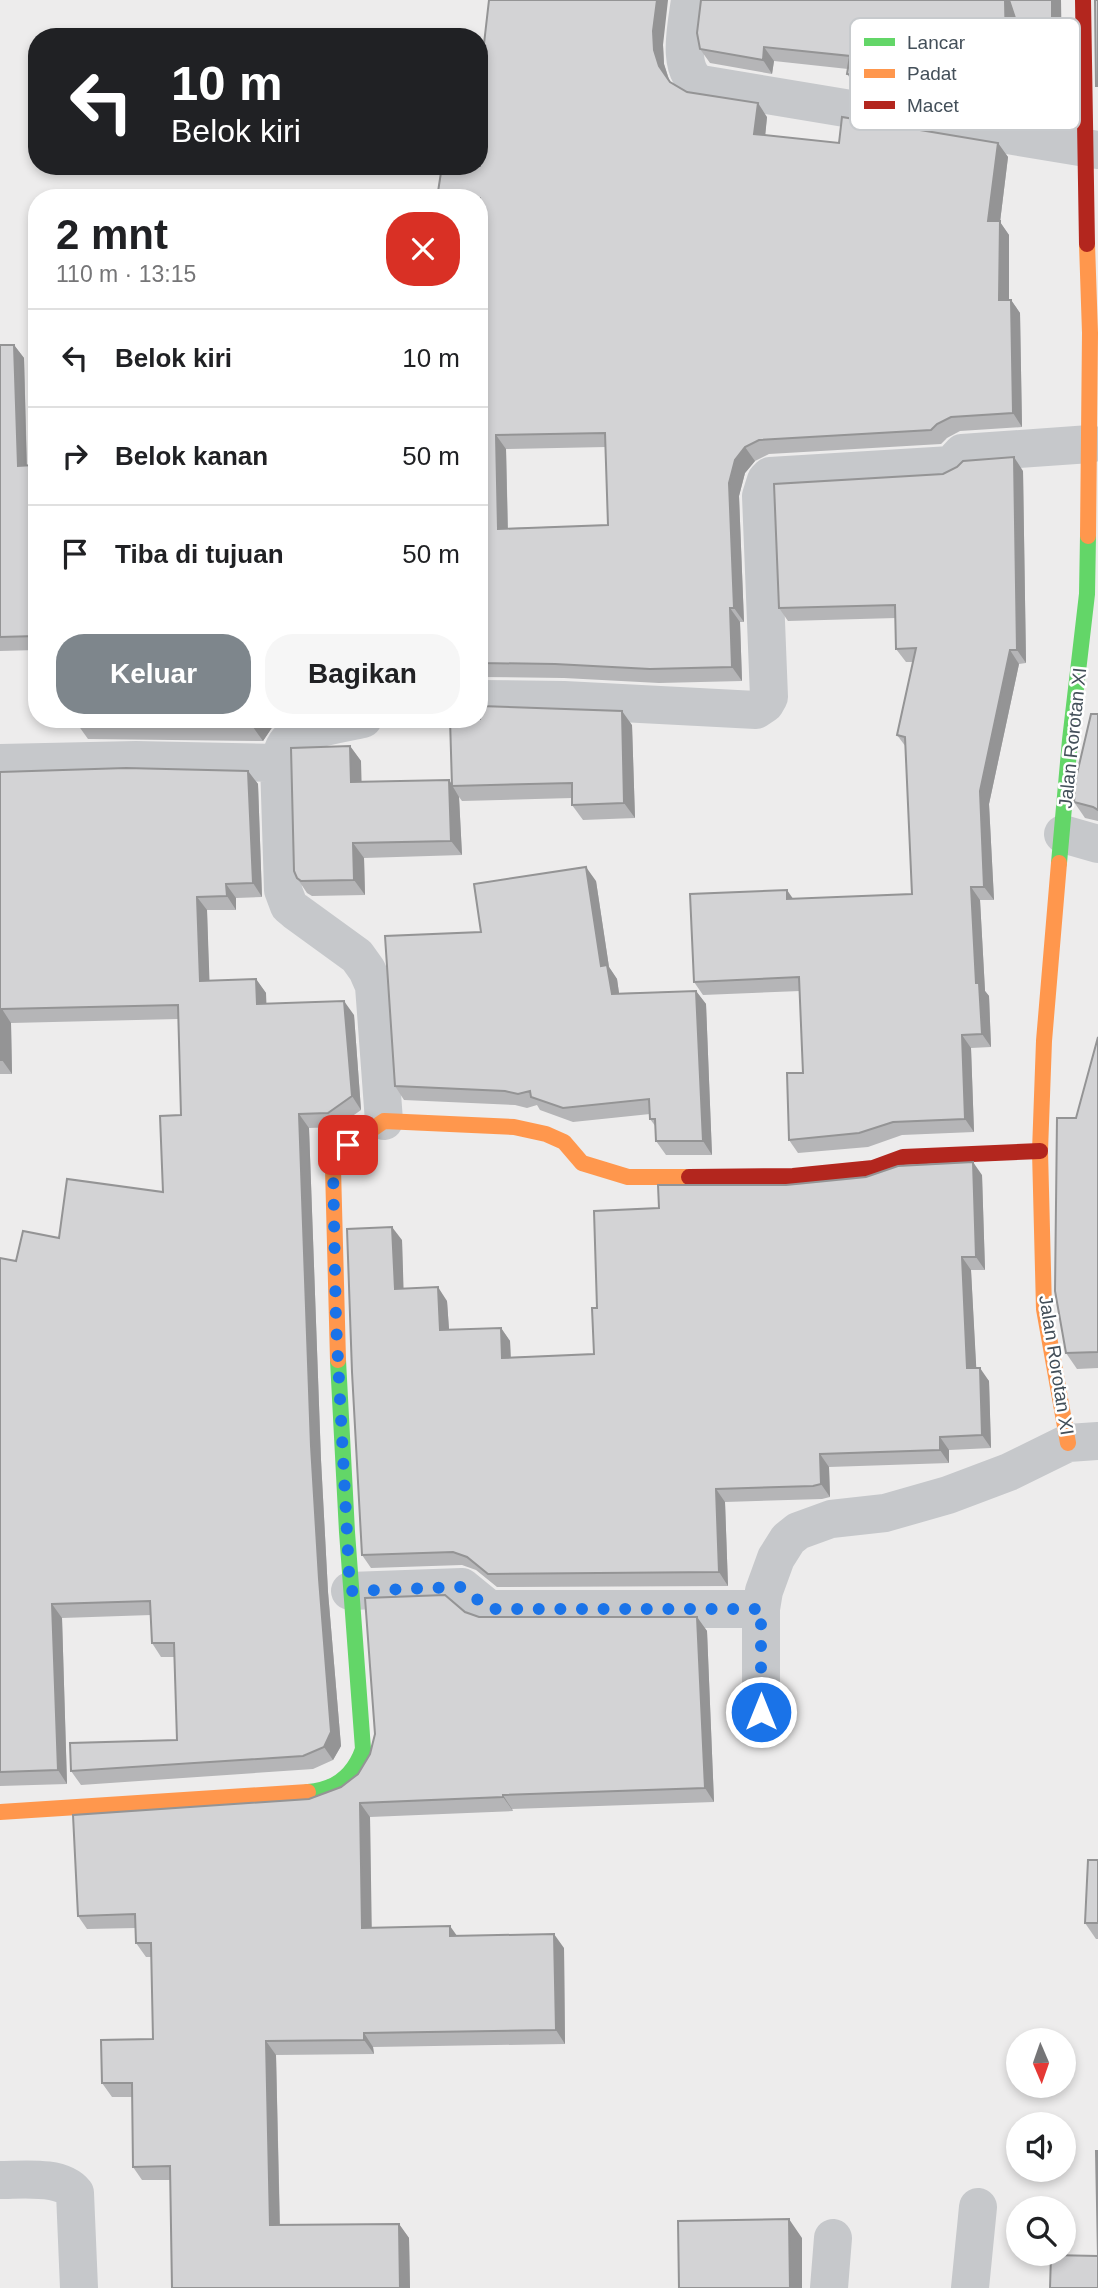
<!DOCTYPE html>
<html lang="id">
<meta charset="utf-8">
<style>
body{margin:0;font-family:Helvetica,sans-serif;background:#f6f6f6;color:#202124;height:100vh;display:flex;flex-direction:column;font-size:26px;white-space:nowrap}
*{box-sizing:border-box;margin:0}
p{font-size:23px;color:#757577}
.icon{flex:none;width:38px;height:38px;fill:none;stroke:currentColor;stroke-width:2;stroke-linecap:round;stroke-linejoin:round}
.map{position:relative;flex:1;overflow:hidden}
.panel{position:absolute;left:28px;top:189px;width:460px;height:539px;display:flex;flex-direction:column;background:#fff;border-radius:28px;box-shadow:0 4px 10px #0003}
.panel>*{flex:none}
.hud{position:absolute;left:28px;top:28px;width:460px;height:147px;border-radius:28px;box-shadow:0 4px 10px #0003;background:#202124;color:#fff;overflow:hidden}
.needle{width:46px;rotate:178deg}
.tools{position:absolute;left:1006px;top:2028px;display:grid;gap:14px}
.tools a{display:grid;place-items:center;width:70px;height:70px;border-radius:50%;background:#fff;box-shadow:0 4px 10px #0003;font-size:35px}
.pin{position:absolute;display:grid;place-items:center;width:60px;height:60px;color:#fff;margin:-30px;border-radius:14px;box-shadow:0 4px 10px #0006}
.me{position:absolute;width:77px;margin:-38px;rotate:0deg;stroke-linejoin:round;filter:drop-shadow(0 0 5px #0008)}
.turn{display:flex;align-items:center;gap:24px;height:147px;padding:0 28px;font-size:32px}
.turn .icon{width:91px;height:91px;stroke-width:2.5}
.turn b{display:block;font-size:49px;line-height:60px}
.round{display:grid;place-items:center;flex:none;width:74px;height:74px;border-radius:28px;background:#f6f6f6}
.overview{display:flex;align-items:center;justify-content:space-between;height:119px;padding:0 28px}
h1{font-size:42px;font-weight:700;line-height:52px}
.action{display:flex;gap:14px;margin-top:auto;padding:14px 28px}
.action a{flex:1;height:80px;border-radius:28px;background:#7e868c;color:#fff;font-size:28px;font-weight:700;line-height:80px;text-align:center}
.action a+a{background:#f6f6f6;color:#202124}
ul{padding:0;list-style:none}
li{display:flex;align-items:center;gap:21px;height:98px;padding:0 28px;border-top:2px solid #e0e0e0}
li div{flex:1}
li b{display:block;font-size:26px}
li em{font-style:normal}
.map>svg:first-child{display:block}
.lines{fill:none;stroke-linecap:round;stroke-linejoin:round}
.street{stroke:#c6c8cb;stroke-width:38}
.fast{stroke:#63d668;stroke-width:16}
.slow{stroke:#ff974d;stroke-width:16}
.jam{stroke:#b3261e;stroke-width:16}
.wall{fill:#b5b5b7;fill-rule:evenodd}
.shaded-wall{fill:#949495}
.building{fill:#d3d3d5;stroke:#949495;stroke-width:2;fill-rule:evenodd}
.route{stroke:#1a73e8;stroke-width:12;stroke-dasharray:0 21.6}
.labels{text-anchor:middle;stroke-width:5;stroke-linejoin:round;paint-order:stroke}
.street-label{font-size:19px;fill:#434f59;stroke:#fff}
.key{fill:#fff;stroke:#c7cacd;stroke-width:2}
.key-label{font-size:19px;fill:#434f59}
</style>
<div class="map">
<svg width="1098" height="2288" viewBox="0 0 1098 2288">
<rect width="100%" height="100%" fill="#edecec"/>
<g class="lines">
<path class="street" d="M690,0C687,24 675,72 701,84L1098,150
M480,699L564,700L756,710L765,704L769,697L761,496L766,480L770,476L951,465L962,453L1090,444
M363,719C345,723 306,729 292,738C283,744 282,754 279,763L283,890L289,906L295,911L357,956L367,970L374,986L384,1121
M0,763L136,760L279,763
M1063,834L1098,844
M350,1591L462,1587L489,1609H761
M761,1712V1609L764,1591L776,1558L788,1539L798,1531L831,1519L885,1513L948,1495L1009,1472L1068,1443L1098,1441
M0,2180C22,2180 61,2175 75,2193L79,2288
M829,2288L833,2238
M970,2288L978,2207"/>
<path class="fast" d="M1059,863L1070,740L1087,594L1088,536
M308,1792C336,1790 354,1775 363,1749L347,1532L338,1360"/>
<path class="slow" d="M1087,244L1090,333L1088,536
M1059,863L1044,1041L1040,1151L1044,1309L1068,1443
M338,1360L333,1168L342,1150L384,1121L514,1127L546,1134L564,1142L582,1163L628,1177H689
M0,1812L308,1792"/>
<path class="jam" d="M1083,0L1087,244
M689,1177L793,1176L873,1168L903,1157L1040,1151"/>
</g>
<path class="wall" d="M1061,0L1062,98H1047L1037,84L1015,18L1017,114L857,88L847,74L848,69L774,61L772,74L710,63L700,49Z
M663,45L664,64L670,82L687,92L767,117L765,135L839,143H998L1008,157L1000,222L1009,235V300H1011L1020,313L1022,427L960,431L947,438L941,444L769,454L755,461L745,473L739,496L744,622H740L742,681L659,683L564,678L480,677V198ZM606,447L608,525L508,528L506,449Z
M0,345H14L24,358L27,465L37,469V650L0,651Z
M1023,471L1026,663L1019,664L989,804L994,900H980L985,991L989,996L991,1047L971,1048L974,1132L902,1135L868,1147L798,1153L789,1140L803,1073L800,991L703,995L694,982L793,899L912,894L906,747L897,735L913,662H906L896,649V618L788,621L779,608Z
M1098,714V821L1085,818L1074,802Z
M78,719H282L273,726L263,741L88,739L78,725Z
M632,725L635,818L583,820L572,805V798L462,801L459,797L462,855L364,858L365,895L312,896L307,893L297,878L350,746L361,761V782L449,780L452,784Z
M248,771L258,784L262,897L236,898V910H207L209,981L256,979L266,993V1004L354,1015L361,1110L337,1127L309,1128L321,1460L328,1592L341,1746L333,1760L313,1769L81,1785L71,1771L177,1740L174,1657H161L152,1643L151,1615L62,1618L67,1784L0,1786V1258L16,1261L59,1238L163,1192L181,1115L178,1019L11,1023L12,1074H0V772Z
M596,881L609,967L617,979L619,993L696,991L706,1004L712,1155H666L656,1141V1127L650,1119V1114L573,1122L540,1110L537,1105L527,1108L515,1105L404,1100L395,1086L481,932Z
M1098,1037V1368L1077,1369L1066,1353L1076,1118Z
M982,1175L985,1270H971L976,1368L989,1381L991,1448L949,1450V1463L829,1467L830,1497L822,1499L725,1502L728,1586L497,1587L476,1570L462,1565L371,1568L362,1555L402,1240L403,1289L447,1301L449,1330L501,1328L510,1341L511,1357L594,1354L597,1308L659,1208L786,1185Z
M465,1612L479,1617H697L707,1631L714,1802L512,1809L513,1811L370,1817L371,1927L457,1936L564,1948L565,2044L373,2047L374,2054L276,2055L280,2225L399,2224L409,2238L410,2288L170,2180H142L133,2167L132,2097H112L102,2083L153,2039L152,1957H146L136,1943V1928L87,1929L78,1916L309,1799L341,1787L358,1774Z
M1098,1860V1939H1096L1085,1923Z"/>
<path class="shaded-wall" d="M657,0H668L663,45L664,64L669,80L659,66L654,50L653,31Z
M1005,0H1014L1015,2L1017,114L1007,100Z
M1052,0H1061L1062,98L1052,85Z
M764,47L774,61L772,74L763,60Z
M758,103L767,117L764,148L754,134Z
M998,143L1008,157L1000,222L1009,235V313L999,300L988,221Z
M1011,300L1020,313L1022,427L1013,413Z
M14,345L24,358L27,480L18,466Z
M496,435L506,449L508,543L498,529Z
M745,447L755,461L745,473L739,496L744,622L734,608L729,483L735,460Z
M1014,457L1023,471L1026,663L1017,650Z
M34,465L37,469V486L35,484Z
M730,608L740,622L742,681L732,667Z
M1010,650L1019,664L989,804L994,900L984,887L980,791Z
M622,711L632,725L635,818L624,803Z
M258,719H268L273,726L263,741L253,727Z
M350,746L361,761L362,797L351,782Z
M248,771L258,784L262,897L253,883Z
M449,780L459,797L462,855L451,841Z
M353,843L364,858L365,895L354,880Z
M586,867L596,881L609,967L617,979L621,1007L612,994L601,966Z
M226,884L236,898V910L227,896Z
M971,887L980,900L985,991L989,996L991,1047L982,1034L976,983Z
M787,890L796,903L787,899Z
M197,897L207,910L210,995L200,981Z
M256,979L266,993L267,1018L257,1004Z
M696,991L706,1004L712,1155L703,1141Z
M344,1001L354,1015L361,1110L352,1096Z
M2,1009L11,1023L12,1074L2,1060Z
M962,1035L971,1048L974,1132L965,1119Z
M299,1114L309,1128L321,1460L328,1592L341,1746L333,1760L324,1747L319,1579L311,1446Z
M973,1162L982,1175L985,1270L976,1257Z
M392,1227L402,1240L404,1302L395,1289Z
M962,1257L971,1270L977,1381L967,1368Z
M438,1287L447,1301L450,1343L440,1330Z
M501,1328L510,1341L511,1371L502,1358Z
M980,1368L989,1381L991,1448L982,1435Z
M940,1437L949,1450V1463L940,1450Z
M820,1454L829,1467L830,1497L821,1484Z
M716,1489L725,1502L728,1586L719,1572Z
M52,1604L62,1618L67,1784L58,1770Z
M697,1617L707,1631L714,1802L705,1788Z
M503,1795L512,1809L513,1811L503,1797Z
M360,1803L370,1817L372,1942L362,1928Z
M450,1926L460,1940L450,1936Z
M554,1934L564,1948L565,2044L556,2030Z
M364,2033L373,2047L374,2054L364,2040Z
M266,2041L276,2055L280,2239L270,2225Z
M789,2219L802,2238V2288H790Z
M399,2224L409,2238L410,2288H400Z"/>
<path class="building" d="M489,0H657L653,31L654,50L659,66L670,82L687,92L758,103L754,134L839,143L842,117L998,143L988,221H1000L999,300H1011L1013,413L951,417L937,424L931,430L759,440L745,447L735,460L729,483L734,608H730L732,667L650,669L555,664L480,663V198H437L442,166H480V79ZM605,433L608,525L498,529L496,435Z
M701,0H1005L1007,100L847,74L850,56L764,47L763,60L700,49L697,33Z
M1009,0H1052V85L1037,84Z
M1095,0H1098V86H1096Z
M0,345H14L18,466L34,465L35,484H37V636L0,637Z
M1014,457L1017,650H1010L980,791L984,887H971L976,983H979L982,1034L962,1035L965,1119L893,1122L859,1133L789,1140L787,1073H803L799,977L694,982L690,894L787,890V899L912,894L905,737L897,735L916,648L896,649L895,605L779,608L774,484L943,474L957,467L963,461Z
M480,706L622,711L624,803L572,805V783L452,786L450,719H480Z
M1091,714H1098V810L1093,807L1074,802L1076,778Z
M78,719H258L253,727L78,725Z
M350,746L351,782L449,780L451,841L353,843L354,880L301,881L297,878L294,871L291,748Z
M126,768L248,771L253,883L226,884L227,896L197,897L200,981L256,979L257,1004L344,1001L352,1096L328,1113L299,1114L311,1446L319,1579L331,1732L324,1747L303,1756L71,1771L70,1743L177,1740L174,1643H152L150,1601L52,1604L58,1770L0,1772V1258L16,1261L23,1231L59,1238L67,1179L163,1192L160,1116L181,1115L178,1005L2,1009V1060H0V772Z
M586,867L601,966L607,965L612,994L696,991L703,1141H656L655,1119H650L649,1099L563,1108L531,1097L530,1091L518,1094L505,1091L395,1086L385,936L481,932L474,884Z
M1098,1037V1352L1066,1353L1055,1291L1057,1118H1076Z
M973,1162L976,1257H962L967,1368H980L982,1435L940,1437V1450L820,1454L821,1484L813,1486L716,1489L719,1572L488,1574L467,1557L453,1552L362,1555L352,1372L347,1229L392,1227L395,1289L438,1287L440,1330L501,1328L502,1358L594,1354L592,1308H597L594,1211L659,1208L658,1185H786L866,1177L898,1166Z
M445,1595L465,1612L479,1617H697L705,1788L503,1795V1797L360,1803L362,1928L450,1926V1936L554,1934L556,2030L364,2033V2040L266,2041L270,2225L399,2224L400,2288H172L170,2166L133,2167L132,2083H102L101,2040L153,2039L151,1943H136L135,1914L78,1916L73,1815L309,1799L341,1787L358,1774L370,1754L375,1734L365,1598Z
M1088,1860H1098V1923H1085Z
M1096,2151H1098V2288H1050L1051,2255L1098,2256Z
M789,2219L790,2288H679L678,2221Z"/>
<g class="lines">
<path class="route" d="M348,1145L342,1150L333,1168L336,1322L350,1591L462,1587L489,1609H761V1712"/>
</g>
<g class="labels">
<g class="street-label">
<text transform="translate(1072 738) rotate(-84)" y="7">Jalan Rorotan XI</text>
<text transform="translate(1057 1365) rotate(81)" y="7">Jalan Rorotan XI</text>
</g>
</g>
<rect x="850" y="18" width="230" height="112" rx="10" class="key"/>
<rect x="864" y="38" width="31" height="8" fill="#63d668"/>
<rect x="864" y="69" width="31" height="9" fill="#ff974d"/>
<rect x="864" y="101" width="31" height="8" fill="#b3261e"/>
<g class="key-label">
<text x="907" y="49">Lancar</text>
<text x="907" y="80">Padat</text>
<text x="907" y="112">Macet</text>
</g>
</svg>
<div class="tools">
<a><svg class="needle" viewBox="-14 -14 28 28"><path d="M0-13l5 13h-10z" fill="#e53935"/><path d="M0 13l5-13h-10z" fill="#757577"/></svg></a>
<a><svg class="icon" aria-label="sound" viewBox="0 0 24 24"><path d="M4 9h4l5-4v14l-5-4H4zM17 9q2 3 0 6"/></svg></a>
<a><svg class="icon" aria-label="search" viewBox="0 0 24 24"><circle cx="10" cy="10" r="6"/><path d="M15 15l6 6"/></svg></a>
</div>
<div class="pin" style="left:348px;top:1145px;background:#d93025"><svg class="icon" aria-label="arrive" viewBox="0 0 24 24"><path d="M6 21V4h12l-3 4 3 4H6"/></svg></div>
<svg class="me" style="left:761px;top:1712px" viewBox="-20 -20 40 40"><circle r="17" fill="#1a73e8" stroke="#fff" stroke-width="3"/><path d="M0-11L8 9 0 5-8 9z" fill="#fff"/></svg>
<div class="hud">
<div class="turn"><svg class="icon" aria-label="left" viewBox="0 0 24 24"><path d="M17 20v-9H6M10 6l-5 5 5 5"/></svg><div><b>10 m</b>Belok kiri</div></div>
</div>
<section class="panel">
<div class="overview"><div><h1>2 mnt</h1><p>110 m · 13:15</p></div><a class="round" style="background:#d93025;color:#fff"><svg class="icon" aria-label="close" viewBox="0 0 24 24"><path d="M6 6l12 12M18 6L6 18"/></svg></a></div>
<ul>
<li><svg class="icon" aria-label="left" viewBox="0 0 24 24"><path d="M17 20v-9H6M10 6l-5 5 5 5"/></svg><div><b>Belok kiri</b></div><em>10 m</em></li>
<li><svg class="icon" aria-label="right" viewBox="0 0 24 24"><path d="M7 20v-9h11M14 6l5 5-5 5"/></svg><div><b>Belok kanan</b></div><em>50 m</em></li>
<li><svg class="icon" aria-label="arrive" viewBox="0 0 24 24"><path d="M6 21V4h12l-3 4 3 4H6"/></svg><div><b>Tiba di tujuan</b></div><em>50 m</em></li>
</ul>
<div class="action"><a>Keluar</a><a>Bagikan</a></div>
</section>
</div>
